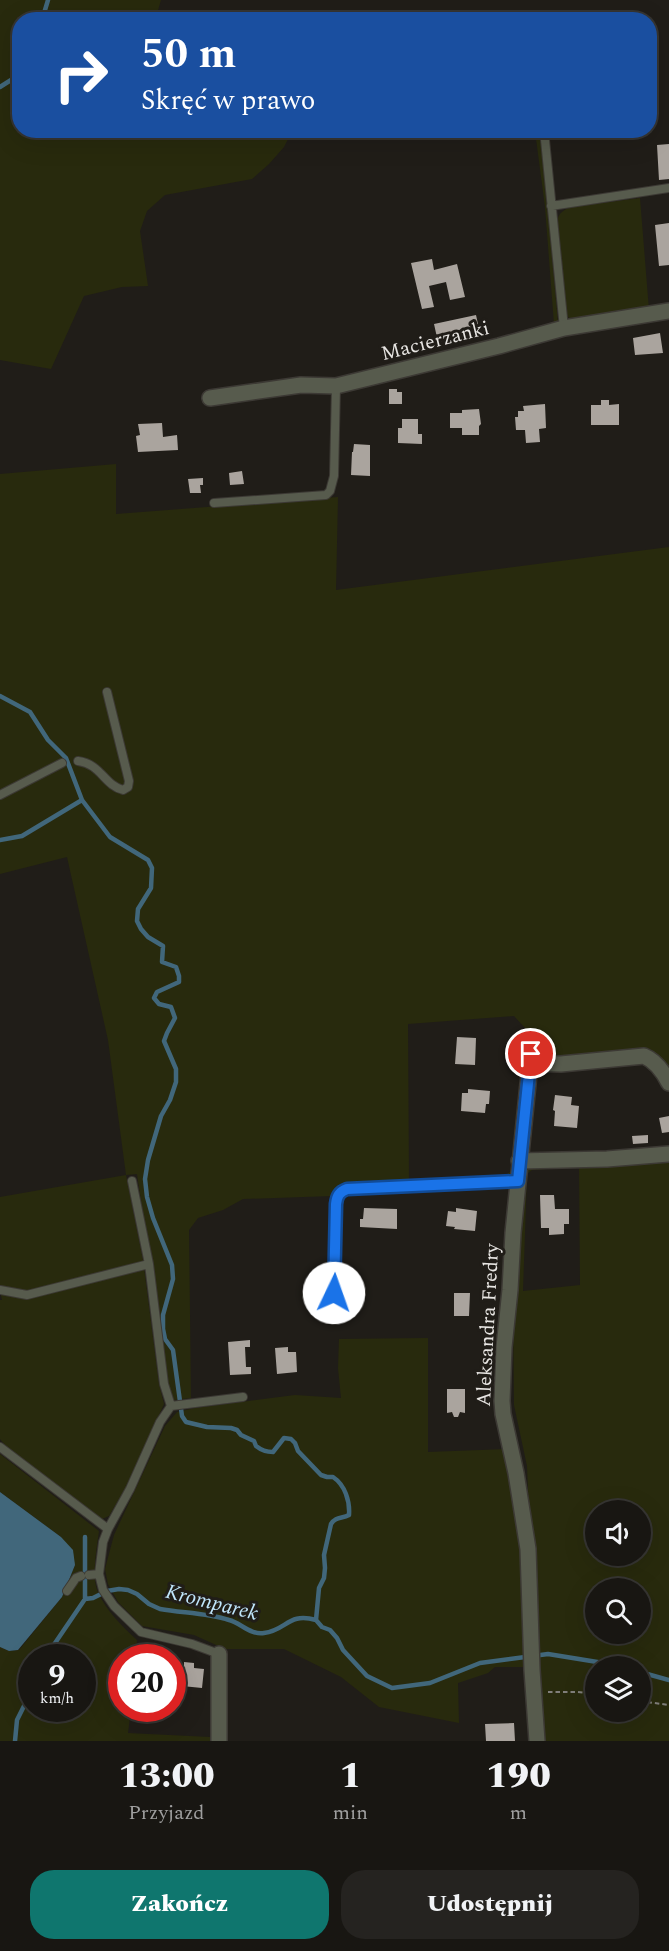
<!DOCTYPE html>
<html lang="pl">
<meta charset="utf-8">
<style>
body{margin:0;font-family:Spectral,serif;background:#252320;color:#f1f3f6;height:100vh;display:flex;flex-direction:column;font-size:22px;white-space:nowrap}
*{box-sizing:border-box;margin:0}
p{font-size:20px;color:#9f9f9f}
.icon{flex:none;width:33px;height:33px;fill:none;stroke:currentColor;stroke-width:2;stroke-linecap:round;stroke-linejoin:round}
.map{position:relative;height:1741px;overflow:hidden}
.panel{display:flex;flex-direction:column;background:#181612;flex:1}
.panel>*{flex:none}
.top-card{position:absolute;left:12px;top:12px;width:645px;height:126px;border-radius:24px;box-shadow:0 6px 24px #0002,0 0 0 2px #363532;background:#1a4fa0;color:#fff;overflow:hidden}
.buttons{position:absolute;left:585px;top:1500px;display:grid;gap:12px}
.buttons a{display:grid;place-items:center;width:66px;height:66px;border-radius:50%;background:#181612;box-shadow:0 6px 24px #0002,0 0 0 2px #363532;font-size:30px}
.speed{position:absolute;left:18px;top:1644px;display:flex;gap:12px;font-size:30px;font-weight:700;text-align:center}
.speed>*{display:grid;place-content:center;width:78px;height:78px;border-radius:50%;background:#181612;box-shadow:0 6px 24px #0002,0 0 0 2px #363532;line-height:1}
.speed small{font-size:15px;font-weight:400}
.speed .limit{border:9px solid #d22;background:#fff;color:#111}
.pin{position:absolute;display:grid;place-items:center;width:51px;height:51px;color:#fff;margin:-26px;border:3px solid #fff;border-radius:50%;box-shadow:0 2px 6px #0007}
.me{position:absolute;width:66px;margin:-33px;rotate:3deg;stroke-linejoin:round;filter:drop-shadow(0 0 4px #0008)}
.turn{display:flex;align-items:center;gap:21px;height:126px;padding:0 30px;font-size:27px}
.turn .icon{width:78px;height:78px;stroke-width:2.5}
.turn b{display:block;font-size:42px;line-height:51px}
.eta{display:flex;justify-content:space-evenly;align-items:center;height:102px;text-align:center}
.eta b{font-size:36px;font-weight:800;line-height:42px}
.button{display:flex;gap:12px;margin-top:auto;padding:12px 30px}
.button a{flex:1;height:69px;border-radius:24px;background:#0f766e;color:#fff;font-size:24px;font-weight:800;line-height:69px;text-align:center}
.button a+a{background:#252320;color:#f1f3f6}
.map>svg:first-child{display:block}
.green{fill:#282a0d;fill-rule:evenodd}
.water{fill:#41677b}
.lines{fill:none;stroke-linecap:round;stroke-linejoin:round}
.stream{stroke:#41677b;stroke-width:4.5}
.building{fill:#aaa49e}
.service-casing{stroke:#3c3934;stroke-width:10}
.minor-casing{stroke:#3c3934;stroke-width:18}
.path{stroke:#817f7b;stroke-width:2;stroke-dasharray:4.5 3;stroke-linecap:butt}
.service{stroke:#575b4d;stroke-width:8}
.minor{stroke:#575b4d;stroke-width:15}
.route-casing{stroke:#114b97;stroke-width:15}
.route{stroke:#1a73e8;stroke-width:10}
.labels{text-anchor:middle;stroke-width:6;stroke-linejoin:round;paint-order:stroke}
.street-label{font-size:20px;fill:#e8e6e3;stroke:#201d18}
.water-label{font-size:21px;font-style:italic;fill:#c0e6fc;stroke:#201d18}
</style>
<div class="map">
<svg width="669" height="1741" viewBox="0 0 669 1741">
<rect width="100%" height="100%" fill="#201d18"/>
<path class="green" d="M0,0H161L156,17L157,19L20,20V130L292,131L284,147L269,164L252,179L165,195L147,211L140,231L148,286L122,287L84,296L51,369L0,360Z
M535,131H541L558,323L554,327L448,355L439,352L554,324L545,207Z
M640,198L649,310L574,321L565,315L557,221C559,213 563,210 571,207Z
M116,464V514L338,497L336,590L669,547V1077L652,1057L547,1059L530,1051L520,1103L526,1029L514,1016L408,1024L409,1182L505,1176L513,1169L512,1175L507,1178L346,1187L339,1188L332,1196L243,1199L223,1210L198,1218L189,1230L191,1398L174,1400L168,1384L137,1174L126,1175L143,1260L159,1384L164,1404L125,1489L109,1516L102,1519L5,1445L0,1439V1300H2L0,1291V1197L126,1175L108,1040L67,857L0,874V474Z
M669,1160V1741H539L527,1466L514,1405L513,1309L526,1167L560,1164L561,1168L532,1170L527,1174L523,1291L580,1285L579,1165ZM596,1510H640V1556H596ZM596,1588H640V1634H596ZM596,1666H640V1712H596Z
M428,1338V1452L507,1449L521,1552L526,1667H495L488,1673L458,1683L459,1723L379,1707L341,1677L284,1649H225L194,1635L142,1626L118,1602L108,1584L105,1569L114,1535L165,1426L177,1412L195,1408L295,1395L341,1398L338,1368L339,1339Z
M0,1454L99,1531C97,1547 91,1578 98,1592C106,1611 123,1627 137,1640L136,1657L122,1658V1708L131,1709L128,1733L210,1737V1741H0V1647L9,1651L19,1650L62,1597L75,1565L61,1537L0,1492ZM32,1658H82V1708H32Z"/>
<path class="water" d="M0,1492L61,1537L73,1550L75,1565L62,1597L18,1650L9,1651L0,1647Z"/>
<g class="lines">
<path class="stream" d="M42,20L48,0
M0,87L11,80L20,78
M0,696L30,712L48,740L66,758L82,800L110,837L148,860L152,868L151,888L138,909L137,921L141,929L148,937L163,946L162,962L176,967L179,976V982L157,992L154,998L159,1004L171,1007L175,1018L167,1033L164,1041L176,1069V1082L170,1100L161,1116L148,1160L145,1179L147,1197L153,1218L172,1265L173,1279L163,1315V1329L165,1339L173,1350L182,1416L186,1422L207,1427L231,1428L237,1430L241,1435L254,1441L256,1446C261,1450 266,1452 273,1452L284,1438L291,1439L295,1443L298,1451L321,1475L327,1477H333C345,1485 350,1501 349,1515C342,1519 336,1516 331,1524L324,1555L325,1568L324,1578L319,1588L316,1620
M0,840L22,836L82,800
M85,1537V1599
M47,1658L51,1649L85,1599L93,1598L107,1591L119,1589L128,1590L137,1594L149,1604L160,1609C183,1613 207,1613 229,1620C241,1623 250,1635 264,1633C287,1630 288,1612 316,1620L322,1627L330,1630L337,1638L343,1650L367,1676L392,1688L430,1683L480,1663L548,1654L622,1666
M640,1672L669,1680
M15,1741L17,1720L32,1690"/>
</g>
<path class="building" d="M669,144V179L659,180L657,145Z
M669,223V265L659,266L655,225Z
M432,259L434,270L457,264L465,297L450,300L446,282L429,286L434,307L422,309L411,263Z
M476,315L480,333L438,342L434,324Z
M660,333L663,353L635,355L633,338Z
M389,389H397V392H402V404H389Z
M601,400H609V405L619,404V425H591V405H601Z
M545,404L546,428L539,429L540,442L526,443L525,430H516L515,417H518V411H524L523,406Z
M479,409L481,424L479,426V435H462V428H450V413H462V410Z
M402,419H418V434H422V444L398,443V428H402Z
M162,423L163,437L177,435L178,450L138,452L136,436L140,435L138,424Z
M354,444L370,445V476L351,475L352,452H353Z
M242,471L244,484L230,485L229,473Z
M203,478V485H200L201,493H190L188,479Z
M457,1037L476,1038L475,1065L455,1064Z
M468,1089L490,1091L489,1104H486L485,1113L461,1111L462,1093H468Z
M555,1095L572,1097L571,1105L579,1106L577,1128L554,1126L555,1111L553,1110Z
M669,1116V1132L662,1133L659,1118Z
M648,1135V1143L633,1144L632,1136Z
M540,1195H554L555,1209H569V1224H564V1234L549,1235V1228H541Z
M364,1208L397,1209V1229L360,1227V1219H363Z
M456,1208L477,1211L475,1231L454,1229L455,1227L446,1226L448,1211L456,1212Z
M454,1293H470L469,1316H454Z
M250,1340V1347H245L246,1367H251V1374L230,1375L228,1342Z
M288,1347V1352H296L297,1372L277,1374L275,1348Z
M447,1389H465V1413L460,1412L458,1417H454L452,1412L447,1413Z
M184,1662L194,1663V1668L204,1669L202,1688L172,1685V1666L184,1667Z
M514,1723L515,1741H486L485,1724Z"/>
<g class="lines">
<g class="service-casing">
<path id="service" d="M544,130L564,328
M551,206L669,188
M214,503L326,495L330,491L334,476L336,386
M78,761C101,764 104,785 123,790L128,787L129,781L107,692
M0,795L62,763
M132,1181L149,1264L164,1384L171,1406
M0,1290L27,1295L149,1264
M334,1293L336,1204C337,1196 339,1192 347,1189L518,1181
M0,1447L108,1529L103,1542L99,1574L103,1590L114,1606L141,1632L192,1644L219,1654
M108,1529L130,1489L160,1422L171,1406L243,1397
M89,1575L99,1574
M67,1591L76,1578L81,1576"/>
</g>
<g class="minor-casing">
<path id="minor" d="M210,398L301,385L336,386L499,346L564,328L669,311
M531,1054L513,1233L510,1290L504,1347L502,1401L503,1414L516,1473L528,1549L532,1670L537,1741
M530,1063L561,1064L644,1056C656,1061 663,1071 669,1083
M519,1161L607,1159L669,1154
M219,1741V1654"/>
</g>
<path class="path" d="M548,1692H578L596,1694
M640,1701L669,1705"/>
<use href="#service" class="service"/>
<use href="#minor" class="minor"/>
</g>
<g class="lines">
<g class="route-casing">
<path id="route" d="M334,1293L336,1204C337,1196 339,1192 347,1189L518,1181L531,1054"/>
</g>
<use href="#route" class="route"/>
</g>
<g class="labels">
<g class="street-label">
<text transform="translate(435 340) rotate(-14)" y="7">Macierzanki</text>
<text transform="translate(487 1325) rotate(-87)" y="7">Aleksandra Fredry</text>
</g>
<g class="water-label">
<text transform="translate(212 1602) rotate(14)" y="7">Kromparek</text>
</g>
</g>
</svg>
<div class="buttons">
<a><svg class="icon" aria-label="sound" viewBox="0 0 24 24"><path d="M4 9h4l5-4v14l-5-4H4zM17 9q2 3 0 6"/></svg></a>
<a><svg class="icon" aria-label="search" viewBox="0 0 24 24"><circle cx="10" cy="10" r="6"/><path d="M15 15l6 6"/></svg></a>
<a><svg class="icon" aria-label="layers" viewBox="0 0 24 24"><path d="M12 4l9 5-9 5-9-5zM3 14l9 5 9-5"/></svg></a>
</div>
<div class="speed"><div>9<small>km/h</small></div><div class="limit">20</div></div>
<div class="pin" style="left:531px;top:1054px;background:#d93025"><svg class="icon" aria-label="arrive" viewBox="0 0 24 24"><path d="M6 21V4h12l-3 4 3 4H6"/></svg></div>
<svg class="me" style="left:334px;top:1293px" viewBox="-20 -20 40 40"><circle r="19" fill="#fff"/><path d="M0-13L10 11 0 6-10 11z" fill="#1a73e8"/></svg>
<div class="top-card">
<div class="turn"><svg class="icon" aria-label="right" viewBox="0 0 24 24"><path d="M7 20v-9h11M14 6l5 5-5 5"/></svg><div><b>50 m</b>Skręć w prawo</div></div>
</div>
</div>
<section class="panel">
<div class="eta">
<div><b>13:00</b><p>Przyjazd</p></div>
<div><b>1</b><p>min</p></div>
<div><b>190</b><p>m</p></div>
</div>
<div class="button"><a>Zakończ</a><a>Udostępnij</a></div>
</section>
